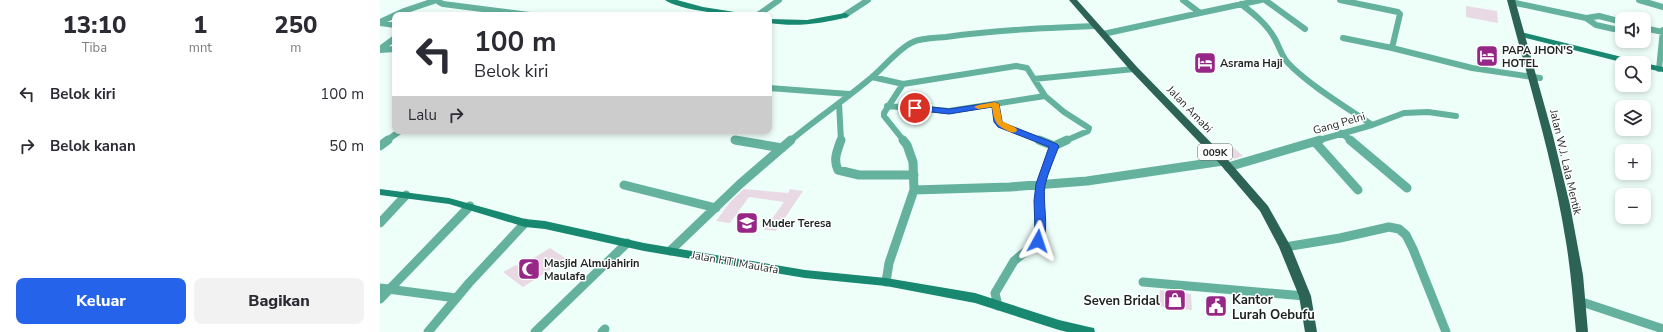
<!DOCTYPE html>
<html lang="id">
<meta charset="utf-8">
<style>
body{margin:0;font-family:"Nunito Sans",sans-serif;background:#f2f2f3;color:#2b2b33;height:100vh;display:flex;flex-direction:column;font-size:15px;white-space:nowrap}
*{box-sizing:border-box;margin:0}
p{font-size:13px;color:#7c7c81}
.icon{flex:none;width:22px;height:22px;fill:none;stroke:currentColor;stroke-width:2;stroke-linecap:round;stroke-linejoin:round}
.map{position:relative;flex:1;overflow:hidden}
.side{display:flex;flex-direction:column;background:#fff;width:380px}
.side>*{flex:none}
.hud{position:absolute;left:12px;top:12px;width:380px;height:122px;border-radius:8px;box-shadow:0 2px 6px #0003;background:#fff;color:#2b2b33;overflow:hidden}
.fabs{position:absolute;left:1235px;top:12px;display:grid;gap:8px}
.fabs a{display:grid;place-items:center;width:36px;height:36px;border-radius:8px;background:#fff;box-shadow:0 2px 6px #0003;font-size:20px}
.pin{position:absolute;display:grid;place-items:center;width:34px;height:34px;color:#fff;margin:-17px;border:2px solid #fff;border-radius:50%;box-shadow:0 1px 4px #0007}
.me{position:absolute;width:44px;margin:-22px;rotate:5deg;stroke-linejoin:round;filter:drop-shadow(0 0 3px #0008)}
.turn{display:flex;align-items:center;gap:14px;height:84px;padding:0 16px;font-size:18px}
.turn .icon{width:52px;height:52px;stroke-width:2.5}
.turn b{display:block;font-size:28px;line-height:34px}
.then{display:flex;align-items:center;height:38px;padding:0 16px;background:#0003;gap:8px;font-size:15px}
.eta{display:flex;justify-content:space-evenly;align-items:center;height:68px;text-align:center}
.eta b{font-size:24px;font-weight:800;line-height:28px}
.cta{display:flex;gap:8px;margin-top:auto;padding:8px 16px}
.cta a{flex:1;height:46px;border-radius:8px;background:#2563eb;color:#fff;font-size:16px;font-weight:800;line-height:46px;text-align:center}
.cta a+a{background:#f2f2f3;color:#2b2b33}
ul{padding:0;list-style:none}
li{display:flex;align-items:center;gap:12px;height:52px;padding:0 16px}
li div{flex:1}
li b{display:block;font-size:15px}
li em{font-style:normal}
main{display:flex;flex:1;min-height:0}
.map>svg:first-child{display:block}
.building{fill:#e9d9e5}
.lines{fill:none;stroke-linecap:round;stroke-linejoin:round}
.street-far1{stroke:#64b19d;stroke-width:6}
.street{stroke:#64b19d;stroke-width:9}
.secondary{fill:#188871;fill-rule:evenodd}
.primary{fill:#2c6355;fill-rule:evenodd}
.route{fill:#2563eb;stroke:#184099}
.slow{fill:#f59e0b}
.labels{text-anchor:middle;stroke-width:3;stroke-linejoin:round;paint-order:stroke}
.shield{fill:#fff;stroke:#606564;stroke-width:1}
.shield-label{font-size:10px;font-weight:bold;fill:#1c2321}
.poi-label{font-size:11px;font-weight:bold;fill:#1c2321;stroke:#fff;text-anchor:start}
.street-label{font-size:11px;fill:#1c2321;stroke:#fff}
.near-poi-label{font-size:13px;font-weight:bold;fill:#1c2321;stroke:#fff;text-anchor:start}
</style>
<main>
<section class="side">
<div class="eta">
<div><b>13:10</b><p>Tiba</p></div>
<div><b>1</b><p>mnt</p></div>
<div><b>250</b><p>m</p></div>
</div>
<ul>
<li><svg class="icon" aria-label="left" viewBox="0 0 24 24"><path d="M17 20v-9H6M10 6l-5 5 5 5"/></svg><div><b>Belok kiri</b></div><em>100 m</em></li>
<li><svg class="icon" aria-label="right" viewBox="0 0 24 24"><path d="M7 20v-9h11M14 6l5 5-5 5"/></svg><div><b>Belok kanan</b></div><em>50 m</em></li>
</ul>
<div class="cta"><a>Keluar</a><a>Bagikan</a></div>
</section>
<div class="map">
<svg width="1283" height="332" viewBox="0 0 1283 332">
<rect width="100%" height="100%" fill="#eefef9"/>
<path class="building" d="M1086,6L1117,11L1118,23L1086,17Z
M854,148L863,156L854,159L845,150Z
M364,189L408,193L410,189L423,191L396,231L384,230L404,202L369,197L350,223L336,221L351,201Z
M170,248L187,259L143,287L123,272L136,265L139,267Z
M780,290L811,294L812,310L777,306Z"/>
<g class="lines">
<path class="street-far1" d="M59,0V2L63,4L150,15
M803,0L820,13L881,0
M885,0L925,29
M960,0L1018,12L1020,14L1012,48
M1259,0L1283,7
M1131,2L1206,18L1216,25L1234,29
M861,4C874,14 887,24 895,39C900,48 901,55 908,63C929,85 966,107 992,125
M378,15L399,0
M465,15L488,0
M1206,18L1219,16L1242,22
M0,22L24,11L57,0
M0,23L15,25
M1264,28L1283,32
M723,34L820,13
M963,38L1012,48L1092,68L1160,78
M0,49L15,38
M0,50L15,49
M1279,69L1283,30
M492,77L523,84
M654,79L665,96L684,112L709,128L708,131L685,141
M389,88L469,94
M459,103L461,141
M615,104L618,122L621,125L662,141
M507,106L569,111L665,96
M961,133L972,141
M354,140L361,141
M6,141L20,131
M410,141C436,119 465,100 492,77C504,67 519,48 533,42C542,38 556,38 566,37C615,30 665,28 715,26
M524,141L504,116V113L523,84L636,66L647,68L654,79L754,69
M936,141L992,125L1024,113L1048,112L1076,116"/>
<path class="street" d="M355,140L402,148
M461,140C457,151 453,160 458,170L479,175H534
M659,140L674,146
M970,140L1027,188
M935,142L978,190
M0,146L8,140
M848,167L940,140
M244,185L336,208
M534,190L630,187L707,181L843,161
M0,223L26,195
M905,247L960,238L1009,227L1019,229L1026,235L1033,249L1066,332
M290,251L360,184L411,140
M506,282L509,263L534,190L533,162L527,145L523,140
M763,282L925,296
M0,288L76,298
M0,299L90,206
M1205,303L1283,329
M618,306L615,293L634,261L658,241L660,185L674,146L687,140
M48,332L89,283L145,223
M155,332L247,243
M222,332L225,329"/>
<path class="secondary" d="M285,0H297L323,7L361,13L365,15C348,15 298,10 285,0Z
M465,13L469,15L468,17C441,24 416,27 389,23V19L427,20Z
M1138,32H1141L1258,61L1259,63H1245L1138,36Z
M1262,63H1264L1283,67V72L1264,68V63Z
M0,189L69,198L145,219L165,221L264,243L425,270L506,278L595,293L679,320L709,327L714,328L715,332H687L679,330L595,303L506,286L425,278L264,251L165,229L145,227L69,204L0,195Z"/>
<path class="primary" d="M689,0H697L757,67L847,159L888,206L911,247L931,296L937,332H925L919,296L899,247L880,211L839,163L751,71Z
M1127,0H1135L1173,136L1190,205L1203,275L1208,332H1196C1193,302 1191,272 1186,242C1173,160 1148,80 1127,0Z"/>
</g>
<path class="route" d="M615,102L619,104L622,121L624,123L677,144L679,146C674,159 668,172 665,185C662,202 670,228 662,243H655L653,241L655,228L654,201L656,184L669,147L618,127L614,122L612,107L569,114L535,110L531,108L535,105L569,109Z"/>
<path class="slow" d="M615,102L619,104L622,121L636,128L637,130L636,132C632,133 630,132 626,130C615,125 614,119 612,107L598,109L594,107L598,105Z"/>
<defs>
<g id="hotel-square" transform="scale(1.15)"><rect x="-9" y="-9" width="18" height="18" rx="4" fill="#972787" stroke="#fff"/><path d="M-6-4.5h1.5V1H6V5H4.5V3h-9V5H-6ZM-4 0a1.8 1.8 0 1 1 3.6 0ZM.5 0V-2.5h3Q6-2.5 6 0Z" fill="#fff"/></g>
<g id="school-square" transform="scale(1.15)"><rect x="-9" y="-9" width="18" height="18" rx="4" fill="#972787" stroke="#fff"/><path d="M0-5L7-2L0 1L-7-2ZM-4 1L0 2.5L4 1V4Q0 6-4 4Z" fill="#fff"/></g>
<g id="mosque-square" transform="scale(1.15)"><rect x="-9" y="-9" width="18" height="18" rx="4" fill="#972787" stroke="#fff"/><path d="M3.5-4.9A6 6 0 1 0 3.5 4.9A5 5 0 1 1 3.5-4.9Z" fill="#fff"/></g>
<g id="shop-square" transform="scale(1.15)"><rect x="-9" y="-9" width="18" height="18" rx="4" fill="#972787" stroke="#fff"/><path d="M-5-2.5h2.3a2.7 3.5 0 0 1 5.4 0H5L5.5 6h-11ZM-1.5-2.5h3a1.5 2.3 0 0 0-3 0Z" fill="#fff"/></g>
<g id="civic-square" transform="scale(1.15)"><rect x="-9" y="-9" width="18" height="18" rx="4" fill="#972787" stroke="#fff"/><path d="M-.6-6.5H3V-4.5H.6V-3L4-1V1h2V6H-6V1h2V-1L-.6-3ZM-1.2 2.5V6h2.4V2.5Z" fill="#fff"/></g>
</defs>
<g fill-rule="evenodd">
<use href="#hotel-square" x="1107" y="56"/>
<use href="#hotel-square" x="825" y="63"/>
<use href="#school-square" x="367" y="223"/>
<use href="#mosque-square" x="149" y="269"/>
<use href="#shop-square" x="795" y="300"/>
<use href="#civic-square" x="836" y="306"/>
</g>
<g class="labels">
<rect class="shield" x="818" y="144" width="34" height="16" rx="3"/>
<g class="shield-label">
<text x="835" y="156">009K</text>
</g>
<g class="poi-label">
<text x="1122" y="54">PAPA JHON'S<tspan x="1122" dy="13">HOTEL</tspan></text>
<text x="840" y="67">Asrama Haji</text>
<text x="382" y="227">Muder Teresa</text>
<text x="164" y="267">Masjid Almujahirin<tspan x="164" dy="13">Maulafa</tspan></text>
</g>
<g class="street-label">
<text transform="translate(810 109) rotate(46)" y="4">Jalan Amabi</text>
<text transform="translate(959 123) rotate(-16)" y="4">Gang Pelni</text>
<text transform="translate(1186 162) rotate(77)" y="4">Jalan W.J. Lala Mentik</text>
<text transform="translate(355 262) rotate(10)" y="4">Jalan HTI Maulafa</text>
</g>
<g class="near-poi-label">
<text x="852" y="304">Kantor<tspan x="852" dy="15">Lurah Oebufu</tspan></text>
<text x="780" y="305" text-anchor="end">Seven Bridal</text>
</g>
</g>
</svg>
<div class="fabs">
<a><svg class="icon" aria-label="sound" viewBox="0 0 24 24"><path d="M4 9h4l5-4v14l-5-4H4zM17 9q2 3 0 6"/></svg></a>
<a><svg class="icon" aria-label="search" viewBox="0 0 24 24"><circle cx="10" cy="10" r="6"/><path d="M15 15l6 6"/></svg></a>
<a><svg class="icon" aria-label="layers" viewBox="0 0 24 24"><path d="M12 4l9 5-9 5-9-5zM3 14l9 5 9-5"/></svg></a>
<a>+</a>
<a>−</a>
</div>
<div class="pin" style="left:535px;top:108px;background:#d93025"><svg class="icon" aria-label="arrive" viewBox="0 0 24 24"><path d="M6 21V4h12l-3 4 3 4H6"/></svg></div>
<svg class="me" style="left:658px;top:241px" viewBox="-20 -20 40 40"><path d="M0-17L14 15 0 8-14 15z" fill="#2563eb" stroke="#fff" stroke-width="4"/></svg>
<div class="hud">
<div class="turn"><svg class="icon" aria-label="left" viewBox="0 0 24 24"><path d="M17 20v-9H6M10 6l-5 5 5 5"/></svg><div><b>100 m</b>Belok kiri</div></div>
<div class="then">Lalu<svg class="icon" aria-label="right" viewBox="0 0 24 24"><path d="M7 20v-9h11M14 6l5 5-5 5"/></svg></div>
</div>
</div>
</main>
